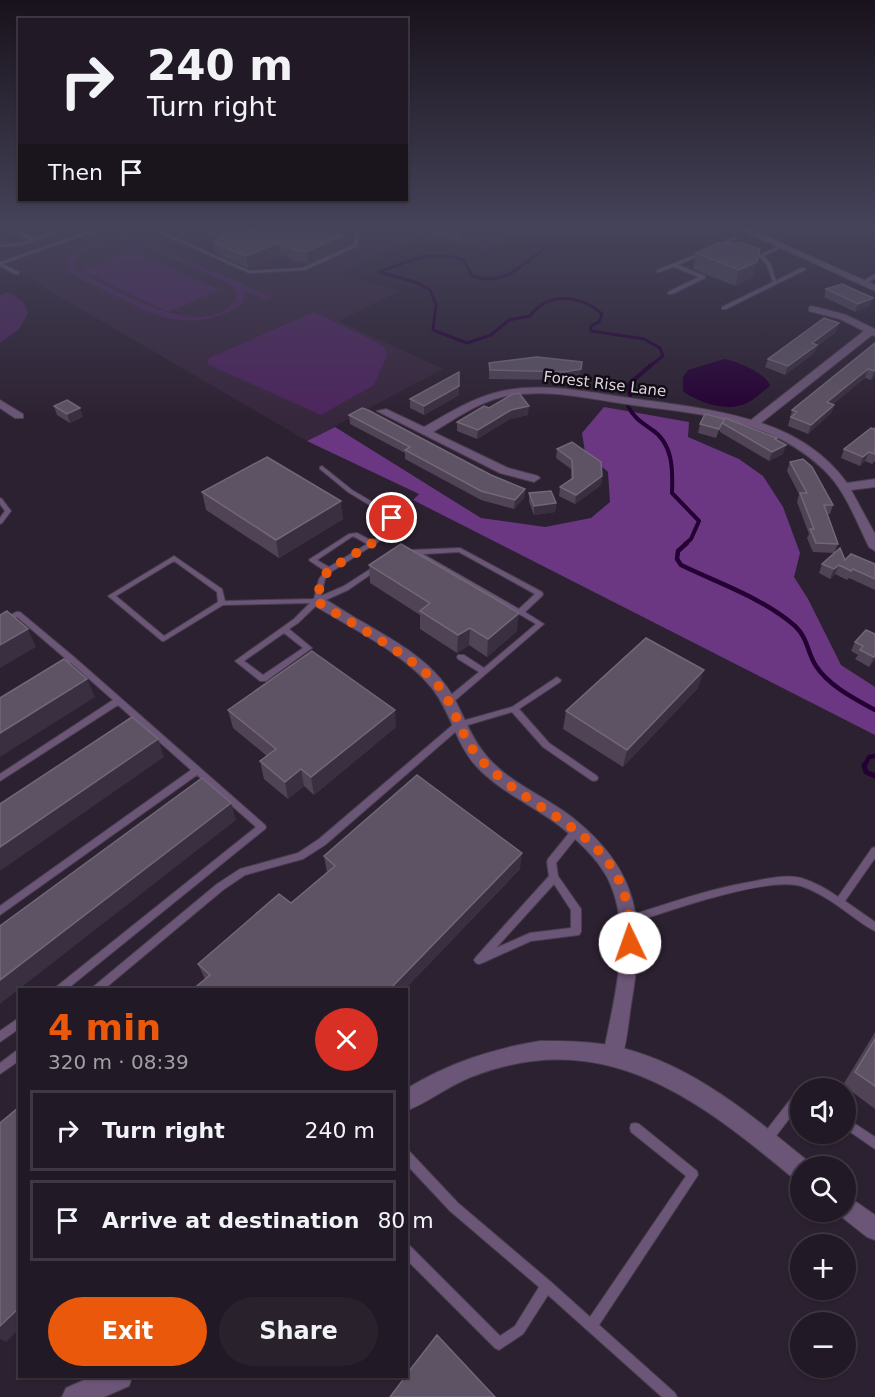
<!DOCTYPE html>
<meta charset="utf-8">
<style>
body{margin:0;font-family:"DejaVu Sans",sans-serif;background:#29222d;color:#f1f3f6;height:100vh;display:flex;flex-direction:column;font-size:22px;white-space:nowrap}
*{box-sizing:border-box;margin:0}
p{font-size:20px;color:#a2a0a7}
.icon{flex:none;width:33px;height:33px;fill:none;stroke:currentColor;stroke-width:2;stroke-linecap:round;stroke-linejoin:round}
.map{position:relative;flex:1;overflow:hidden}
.panel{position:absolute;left:18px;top:988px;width:390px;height:390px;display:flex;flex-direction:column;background:#211925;border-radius:0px;box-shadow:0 2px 4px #0004,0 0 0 2px #3e3842}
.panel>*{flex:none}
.banner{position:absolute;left:18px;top:18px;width:390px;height:183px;border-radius:0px;box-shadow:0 2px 4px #0004,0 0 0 2px #3e3842;background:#211925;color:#f1f3f6;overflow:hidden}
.fabs{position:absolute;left:790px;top:1078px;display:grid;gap:12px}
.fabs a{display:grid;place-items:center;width:66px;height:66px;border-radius:50%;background:#211925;box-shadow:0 2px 4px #0004,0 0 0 2px #3e3842;font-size:30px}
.pin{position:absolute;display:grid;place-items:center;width:51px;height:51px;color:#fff;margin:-26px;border:3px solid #fff;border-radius:50%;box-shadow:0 2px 6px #0007}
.me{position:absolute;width:66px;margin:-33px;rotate:357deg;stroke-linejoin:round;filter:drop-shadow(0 0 4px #0008)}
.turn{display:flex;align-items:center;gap:21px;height:126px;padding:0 30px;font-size:27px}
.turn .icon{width:78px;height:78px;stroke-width:2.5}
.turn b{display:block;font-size:42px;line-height:51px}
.then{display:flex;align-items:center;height:57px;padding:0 30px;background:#0003;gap:12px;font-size:22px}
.round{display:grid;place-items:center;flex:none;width:63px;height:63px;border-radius:32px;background:#29222d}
.head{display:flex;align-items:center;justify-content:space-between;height:102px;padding:0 30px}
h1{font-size:36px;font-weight:600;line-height:45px;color:#ea580c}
.primary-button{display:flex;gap:12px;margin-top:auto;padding:12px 30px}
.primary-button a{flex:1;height:69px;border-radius:36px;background:#ea580c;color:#fff;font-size:24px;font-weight:600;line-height:69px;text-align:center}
.primary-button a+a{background:#29222d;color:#f1f3f6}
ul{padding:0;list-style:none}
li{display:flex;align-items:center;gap:18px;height:81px;margin:0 12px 9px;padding:0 18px;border:3px solid #3e3842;border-radius:0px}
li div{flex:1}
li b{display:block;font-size:22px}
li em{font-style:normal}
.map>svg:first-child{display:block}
.built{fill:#37273d}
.green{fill:#4d255e;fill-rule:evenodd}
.forest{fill:#6c3782}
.water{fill:#250033}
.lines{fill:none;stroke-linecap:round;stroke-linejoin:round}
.stream-far3{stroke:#250033;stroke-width:3}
.stream-far2{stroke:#250033;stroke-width:4}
.stream-far1{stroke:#250033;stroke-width:4.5}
.stream{stroke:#250033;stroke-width:5}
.service-casing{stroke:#483e4d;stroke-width:2}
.minor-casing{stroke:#483e4d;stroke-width:2}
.tertiary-casing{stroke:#483e4d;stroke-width:2}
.service{fill:#6c5677;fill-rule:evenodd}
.minor{fill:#6c5677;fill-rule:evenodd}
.tertiary{fill:#6c5677;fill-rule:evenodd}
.wall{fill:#4f4355}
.shaded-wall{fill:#3a2f40}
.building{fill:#5e5364;stroke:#726777;stroke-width:1.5}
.route{stroke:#ea580c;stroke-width:10;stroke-dasharray:0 18}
.labels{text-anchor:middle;stroke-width:5;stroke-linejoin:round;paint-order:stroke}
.far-street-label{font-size:15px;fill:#ddd6e1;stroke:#120c14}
</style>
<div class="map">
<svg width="875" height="1397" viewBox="0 0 875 1397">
<rect width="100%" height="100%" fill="#2c2131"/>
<path class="built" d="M60,225H530L485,250L463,243L417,238L340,274L400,291L339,321L443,369L307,441L0,262V238L10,242Z"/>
<path class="green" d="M122,231L272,297L266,300L246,291C245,303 236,309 226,313C182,332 147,312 108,292C95,286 79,280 68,271L67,261C80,243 109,241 130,240L116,233ZM133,244L148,247L227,283L237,291V297C206,347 117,290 82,273L75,267L77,258C92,245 114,243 133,244Z
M132,250L220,290L168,312L81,270Z
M8,292L23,302L28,313L19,329L0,343V295Z
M314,312L384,346L387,355L374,385L321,415L207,364L209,358Z"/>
<path class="forest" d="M604,407L689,422L688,437L739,459L763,476L783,507L800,553L794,577L808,599L841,665L875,687V735L413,500L419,494L307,441L335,427L481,518L545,527L591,518L610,502L608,472L585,452L582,433Z"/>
<path class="water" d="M724,359C735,360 768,374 770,386C762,392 752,402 742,405C724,411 697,402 683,391V377L688,370Z"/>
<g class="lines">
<path class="stream-far3" d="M549,246C521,263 508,287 472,276L464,260C429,250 412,260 379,272L418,283L430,290L436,304L433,330L467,343L491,335L509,320L530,316C548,291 581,295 602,314L599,322L591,326V331L644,339L660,348L663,356L649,367"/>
<path class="stream-far2" d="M630,396L628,385L651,365
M628,406C633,417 641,422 651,429C673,443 673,469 672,493L699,521L691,539L685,544"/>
<path class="stream-far1" d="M687,543L678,551L677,559L681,565C718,583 763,598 795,626C808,638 807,652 816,666C829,686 855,699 875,710
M864,767L869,757L875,756"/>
<path class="stream" d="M864,765L866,772L875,776"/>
<g class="service-casing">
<path id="service" d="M4,225H9L34,238L74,225H80L23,245L0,247V245L21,243L30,240Z
M108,225H114L2,264L19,272V274H15L0,266V262Z
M142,225H147L250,271L302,268L355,244V234L366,225H370L358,235V246L305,270L249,273Z
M735,237L738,238L714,248L711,247Z
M781,245H782V247L764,256L771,265L776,281L801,268H805V270L726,309H722V307L773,282L767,265L760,257L747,255L749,254L760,255Z
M703,252L706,253L678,265L705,276V278L672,294H668V292L699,277L674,267L659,272H657V270Z
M873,275H875V278L866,284H862V282Z
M322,466L352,490L391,513L396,523L389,535L331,572L325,579L321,596L344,586L375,566H379L380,568L348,590L319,603L298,623L289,629L312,648L266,681H260L235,661L294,619L310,603L223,605L164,641H162L108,596L174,556L222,589L225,601L314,599L319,579L325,571L310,561L309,560L310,559L349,534L357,533L372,541L385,533L390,523L386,515L348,492L320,469V467ZM353,536L367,544L329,567L317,560ZM174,561L217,592L218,602L164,636L116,596ZM284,633L303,648L263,675L244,661Z
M0,498L2,499L11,511L2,523L0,524V518L5,511L0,504Z
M460,548L542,592L543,594L542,596L525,612L544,624L452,703H446L445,701L446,699L479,672L458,659L457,657L458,655H464L484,668L536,624L425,559L413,554L407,553L406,552L409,550ZM459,552L535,594L519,609L423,554Z
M16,612H20L74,657L265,825L266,827L265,829L66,990H54L56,987L256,827L197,775L0,915V906L191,770L118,705L0,781V774L113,700L71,663L64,667H58L57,665L66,659L17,617L0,626V621Z
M557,677L561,680L560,682L519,709L549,743L597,776L598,778L597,780L594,781L591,780L543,747L512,712L461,727L325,845L303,859L245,875L223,890L103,990H91L93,987L217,884L240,869L298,853L319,839L455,723L512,707Z
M577,826L580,827L581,830L580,833L556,863L558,876L581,909V932L579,935L531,941L482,963L479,964L476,963L474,960L476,957L549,876L547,862L548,859L574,827ZM554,884L571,910V928L530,933L496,948Z
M875,847V858L845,901L875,922V931C867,927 859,921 852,916C837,905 822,894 804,887C771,874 665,912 629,924L626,923L624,920L626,917L629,916C669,903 709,889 750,882C766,879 784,874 801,878C814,882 827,889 838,897L872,848Z
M20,1017V1028L0,1042V1031Z
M20,1048V1060L0,1074V1063Z
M801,1090V1103L770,1144L766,1145L762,1144L761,1140L762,1136L797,1091Z
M846,1118L875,1137V1149L846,1129Z
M635,1123L639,1124L697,1171L698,1175L599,1325L675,1393L677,1397H662L548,1295L523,1334L499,1350L495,1348L406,1259V1244L410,1246L500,1336L515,1326L539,1287L450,1211L406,1164V1151L410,1152L458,1203L551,1282L590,1317L686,1176L631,1132L630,1128L631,1124Z"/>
</g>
<g class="minor-casing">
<path id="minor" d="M812,306L846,315L875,329V336L872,335L761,423C795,434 826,454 847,483L875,479V487L851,490L875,534V551L869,547C856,521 845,489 823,469C804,451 782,438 757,429C718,414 674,411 633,405C589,399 545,387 502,397C477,403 455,419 433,432L508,468L538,476L540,478L534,482L500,473L377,411L386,409L424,427C449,413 474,397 502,391C545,382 587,392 630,398C670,404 711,408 751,420L864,331L840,319L809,311V307Z
M0,400L23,414V418H15L0,408Z
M317,596C328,600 339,608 349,614C382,634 424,654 447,687C462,708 468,734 485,754C508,783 545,796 573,818C641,872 645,924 631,1005C628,1024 627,1045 620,1063L613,1066L606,1063L603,1056C613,1001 635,931 607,877C596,857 578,841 561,827C534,806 500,792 476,766C455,743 451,711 431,687C401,651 352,629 312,604L310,601Z"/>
</g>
<g class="tertiary-casing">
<path id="tertiary" d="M730,225H741L875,285V291Z
M540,1041C563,1041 585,1041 608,1045C686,1059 750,1114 809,1162L811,1167H801V1181L793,1178C697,1098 603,1025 471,1077C448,1086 429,1102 406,1111V1089C449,1063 491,1049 540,1041Z
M846,1195L875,1215V1240L867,1237L838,1214L837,1212H846Z
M91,1377H132L129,1386L104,1397H62L66,1388Z"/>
</g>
<use href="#service" class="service"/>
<use href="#minor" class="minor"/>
<use href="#tertiary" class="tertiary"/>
</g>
<path class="wall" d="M190,225H344L343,227L347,229L348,240L342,243L343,247L308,263L299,262L280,254L248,268L215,253L213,242L220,239Z
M432,225H488L461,239L452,240L432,233Z
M718,243L753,277L735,286L693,269L696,253Z
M826,289L873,298L870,306L855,312L824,297Z
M836,332L817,346L814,353L785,375L765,367L768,359Z
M875,343V376L871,380L865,378L833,404L834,405L831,413L808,434L788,426L792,410Z
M537,357L580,378L564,380L489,379V363Z
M459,372V395L424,415L410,408V399Z
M54,406L83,417L70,423L57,415Z
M489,408L528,415L510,419L477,439L457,431V422Z
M705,414L777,438L776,440L783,454L769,461L720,432V429L716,438L698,433L700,424Z
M349,415L525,489L524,498L514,509L481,500L405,459V453L350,424Z
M875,428V461L872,464L865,461L860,466L841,458L844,449Z
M557,449L602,476L601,485L575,504L559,496L560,487L571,479V469L556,458Z
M790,462L833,505L830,514H827L838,544L834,553L813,552L807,538L809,534L797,502L799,494L787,471Z
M202,492L343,519L279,558L206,510Z
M529,493L556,503L555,512L534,515L529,502Z
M845,560L875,564V590L849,578L847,580L835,574L830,579L819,573L822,564Z
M369,565L517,631L487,657L469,645L457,653L420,629V615L370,583Z
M866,630L875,660L869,667L855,659L858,655L851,651L855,642Z
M698,688L623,767L563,729L566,711Z
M228,710L396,727L314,795L304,786L288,799L264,779L260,761L267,756L233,728Z
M324,856L520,869L404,990H192L205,979L198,964L291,903L327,873Z
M875,1032V1109L843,1085Z"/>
<path class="shaded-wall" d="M467,225H488L461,239V228Z
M347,229L348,240L342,243L343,247L308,263L307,251L336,233Z
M278,243L280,254L248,268L246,256Z
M760,249L753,277L735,286L739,270Z
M873,298L870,306L855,312L858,304Z
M839,323L836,332L817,346L814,353L785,375L788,366L812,343Z
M581,369L580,378L564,380V372Z
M868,369L865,378L824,411L827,402Z
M875,370V376L871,380L874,371Z
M459,386V395L424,415V406Z
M834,405L831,413L808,434L811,425Z
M529,406L528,415L510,419L477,439L478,430L511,410Z
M80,408L83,417L70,423L67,414Z
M724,419L720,429L716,438L719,429Z
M786,445L783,454L769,461L772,452Z
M869,452L865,461L860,466L863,457Z
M602,476L601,485L575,504L576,495Z
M525,489L524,498L514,509L515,500Z
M341,501L343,519L279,558L276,540Z
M556,503L555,512L534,515V506Z
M839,565L835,574L830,579L834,569Z
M519,613L517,631L487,657L488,639Z
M470,628L469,645L457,653L458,635Z
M28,629L36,647L0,668V645Z
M875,656V660L869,667L874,657Z
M704,670L698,688L623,767L627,750Z
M87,679L95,697L0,757V733Z
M395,710L396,727L314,795L311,777Z
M158,739L164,757L0,871V847Z
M301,769L304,786L288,799L285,782Z
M231,803L236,820L0,1004V980Z
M522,853L520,869L404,990H389Z
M20,1307V1328L6,1342L0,1339V1326Z"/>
<path class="building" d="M213,225H337L347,229L336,233L342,236L307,251H298L278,243L246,256L213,242L233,234Z
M442,225H467L461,228H452Z
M718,243H743L760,249L757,262L739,270L696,253Z
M842,284L873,298L858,304L826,289Z
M824,318L839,323L812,343L817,345L788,366L768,359Z
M875,343V370L874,371L868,369L827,402L834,405L811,425L791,417L797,412L792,410Z
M537,357L582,362L581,369L564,372L490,370L489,363Z
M459,372V386L424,406L410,399Z
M519,393L529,406L511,410L478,430L457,422L484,406L489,408L511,395Z
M67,400L80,408L67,414L54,406Z
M362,408L368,410L491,475L525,489L515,500L481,491L405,450L410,447L349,415Z
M705,414L724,419L719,429L700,424Z
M725,418L777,438L775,439L786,445L772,452L722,423Z
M871,428L874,429L875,428V454L869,452L863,457L844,449Z
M572,442L601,462L602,476L576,495L560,487L573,478L572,460L557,449Z
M267,457L341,501L276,540L202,492Z
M803,459L812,467L833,505H824L838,544L816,543L810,529H814L800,493H807L790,462Z
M551,491L556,503L534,506L529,493Z
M401,544L519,613L488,639L470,628L458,635L420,611L430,603L369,565Z
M840,548L845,560L851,554L875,564V579L853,569L851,571L839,565L834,569L822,564Z
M7,611L28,629L0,645V615Z
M866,630L875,634V656L874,657L860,650L863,646L855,642Z
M646,638L704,670L627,750L566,711Z
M312,651L395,710L311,777L301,769L285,782L260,761L276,749L228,710Z
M64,659L87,679L0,733V698Z
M132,717L158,739L0,847V804Z
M417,775L522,853L389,990H192L210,975L198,964L279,894L291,903L335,866L324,856Z
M202,778L231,803L0,980V926Z
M875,1039V1086L855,1072Z
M18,1108L20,1109V1307L0,1326V1123Z
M437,1335L495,1397H390L405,1377H406V1375Z"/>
<linearGradient id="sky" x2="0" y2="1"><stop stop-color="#18121b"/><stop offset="0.54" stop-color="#45435a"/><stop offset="1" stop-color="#45435a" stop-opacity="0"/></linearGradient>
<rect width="875" height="420" fill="url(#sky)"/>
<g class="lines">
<path class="route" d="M392,518V528L387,534L329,570L322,579L316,601C348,621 414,657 437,684C457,708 460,739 483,762C544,824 634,833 630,943"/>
</g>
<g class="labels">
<g class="far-street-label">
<text transform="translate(605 384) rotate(7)" y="5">Forest Rise Lane</text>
</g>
</g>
</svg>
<div class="fabs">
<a><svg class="icon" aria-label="sound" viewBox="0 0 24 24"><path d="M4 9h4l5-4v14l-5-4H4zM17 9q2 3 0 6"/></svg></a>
<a><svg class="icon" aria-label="search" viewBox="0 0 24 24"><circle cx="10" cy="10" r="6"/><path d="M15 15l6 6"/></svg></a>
<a>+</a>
<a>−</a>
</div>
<div class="pin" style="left:392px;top:518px;background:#d93025"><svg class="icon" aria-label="arrive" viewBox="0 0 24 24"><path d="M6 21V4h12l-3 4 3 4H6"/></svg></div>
<svg class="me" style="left:630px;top:943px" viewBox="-20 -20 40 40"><circle r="19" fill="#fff"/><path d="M0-13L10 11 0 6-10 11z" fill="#ea580c"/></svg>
<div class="banner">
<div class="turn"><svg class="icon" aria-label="right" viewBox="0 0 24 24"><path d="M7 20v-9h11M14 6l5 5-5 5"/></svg><div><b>240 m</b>Turn right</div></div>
<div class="then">Then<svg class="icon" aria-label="arrive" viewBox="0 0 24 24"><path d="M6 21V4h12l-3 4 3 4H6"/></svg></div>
</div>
<section class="panel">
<div class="head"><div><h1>4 min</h1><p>320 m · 08:39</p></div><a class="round" style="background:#d93025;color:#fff"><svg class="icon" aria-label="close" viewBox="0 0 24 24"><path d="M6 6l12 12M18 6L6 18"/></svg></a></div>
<ul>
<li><svg class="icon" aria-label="right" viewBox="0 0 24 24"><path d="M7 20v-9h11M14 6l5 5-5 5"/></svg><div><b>Turn right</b></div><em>240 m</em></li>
<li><svg class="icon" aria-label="arrive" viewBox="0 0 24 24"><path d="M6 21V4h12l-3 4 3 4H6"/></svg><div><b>Arrive at destination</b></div><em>80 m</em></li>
</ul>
<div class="primary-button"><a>Exit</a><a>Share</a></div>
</section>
</div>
